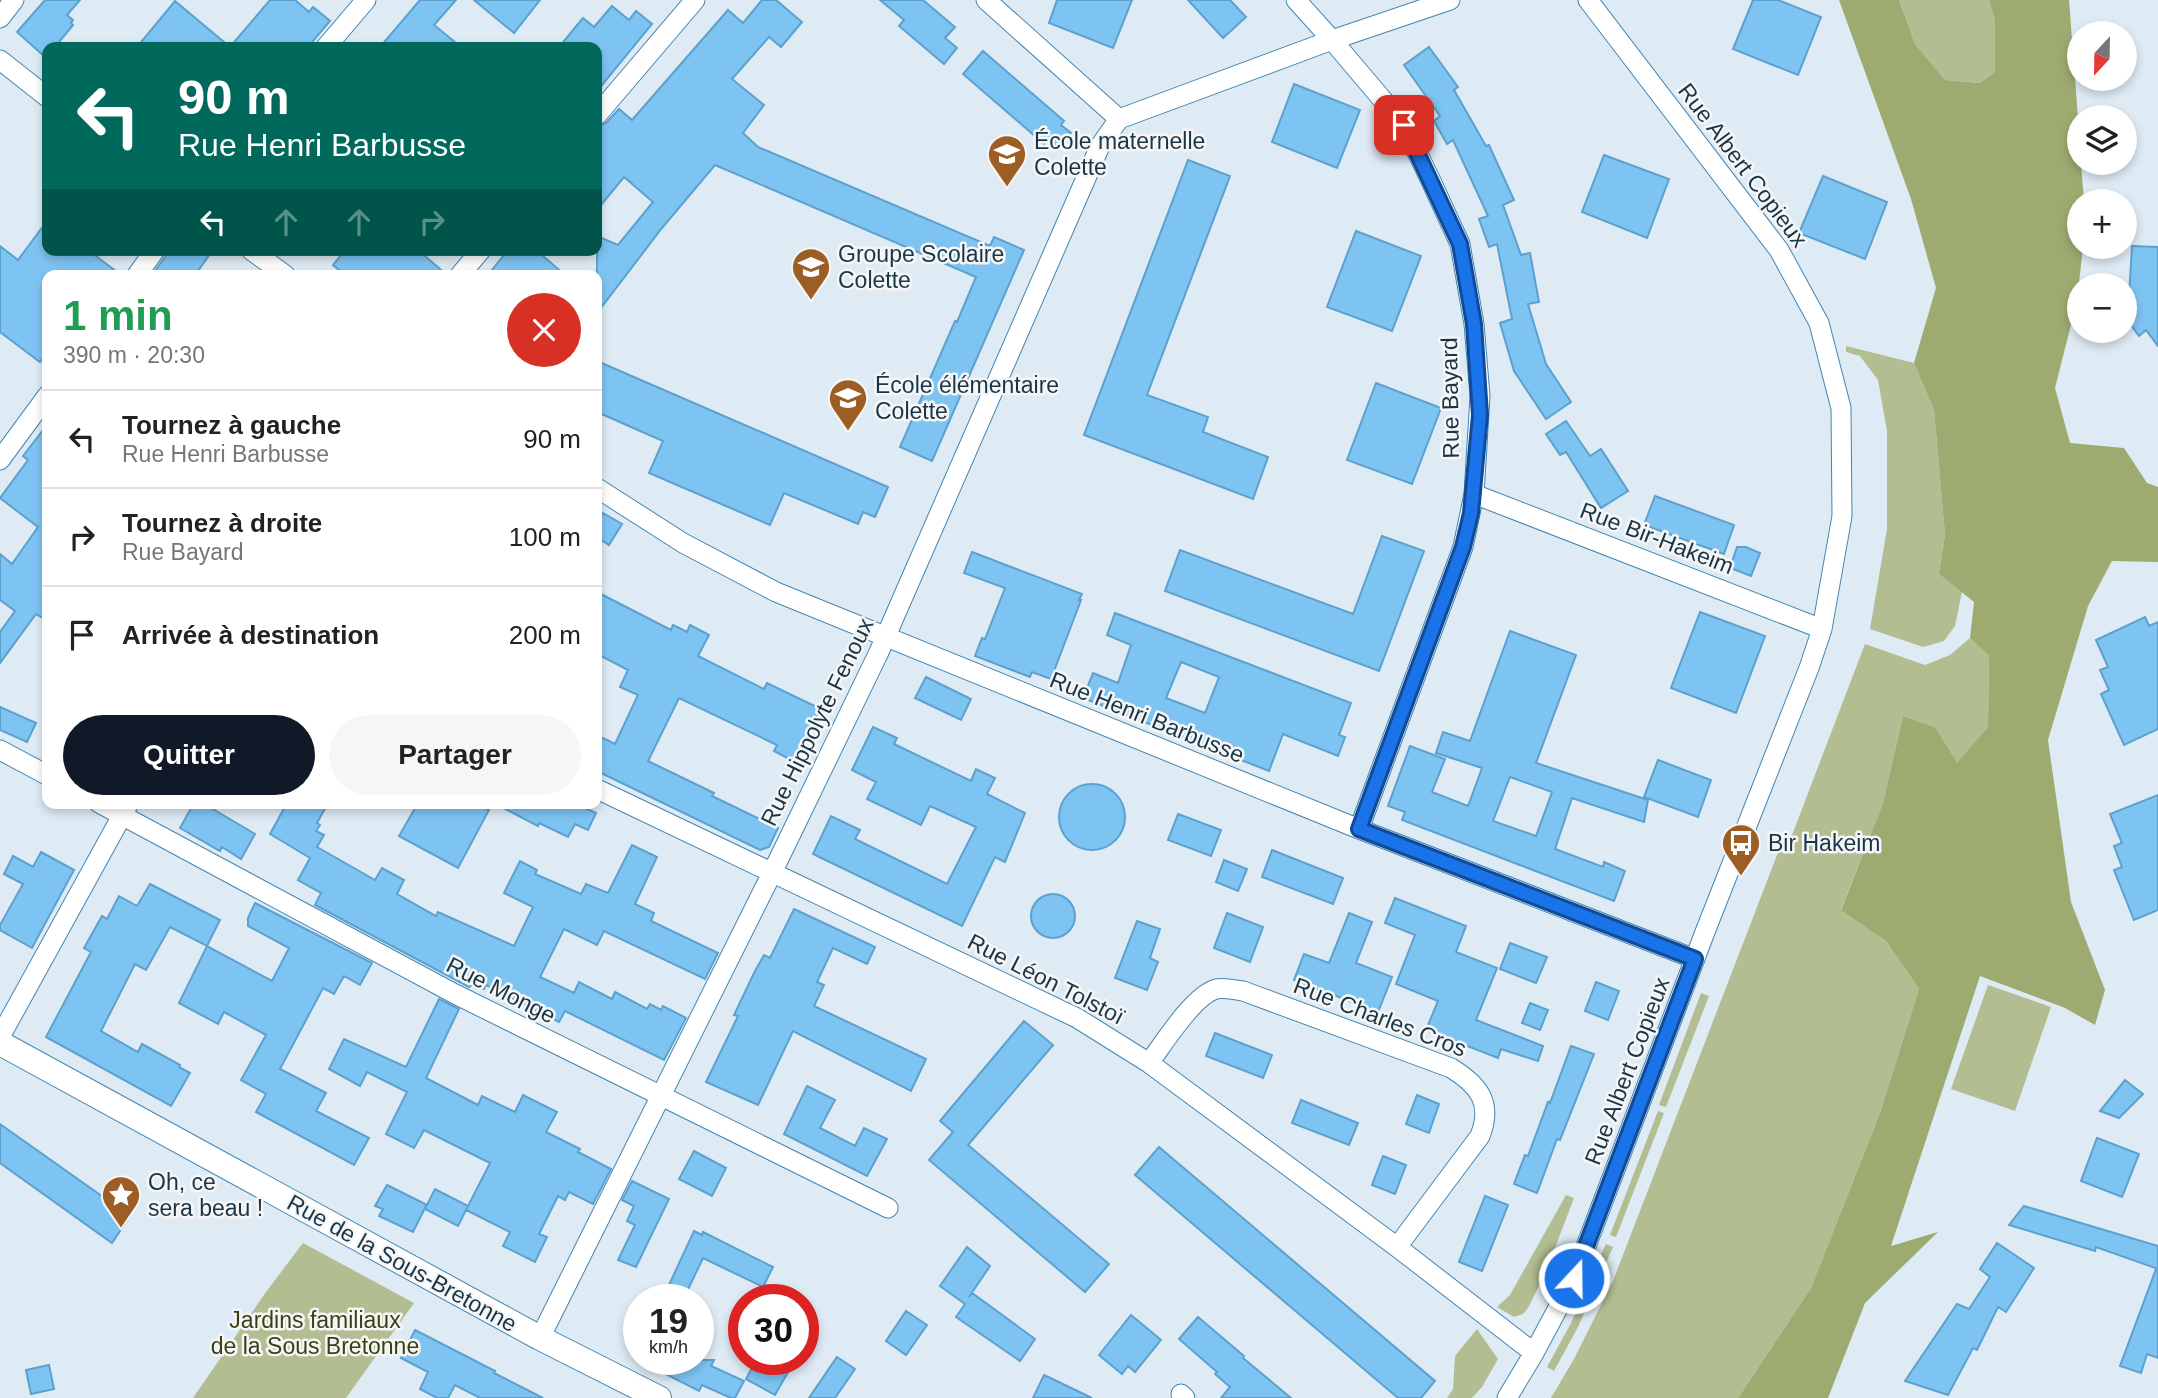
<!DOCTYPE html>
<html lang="fr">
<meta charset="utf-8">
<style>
body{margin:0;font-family:Arial,sans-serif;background:#f6f6f6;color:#222;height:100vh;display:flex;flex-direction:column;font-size:26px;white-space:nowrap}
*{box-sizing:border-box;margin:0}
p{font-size:23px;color:#767676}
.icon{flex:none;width:38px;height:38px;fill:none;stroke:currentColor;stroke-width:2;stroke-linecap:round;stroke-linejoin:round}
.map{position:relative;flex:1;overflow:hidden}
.sheet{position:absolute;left:42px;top:270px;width:560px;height:539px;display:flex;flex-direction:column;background:#fff;border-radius:14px;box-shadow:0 4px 10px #0003}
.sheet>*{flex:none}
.hud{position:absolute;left:42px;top:42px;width:560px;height:214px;border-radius:14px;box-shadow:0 4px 10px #0003;background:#00695c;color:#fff;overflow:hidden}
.needle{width:46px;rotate:202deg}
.buttons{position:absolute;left:2067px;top:21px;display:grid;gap:14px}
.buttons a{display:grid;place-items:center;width:70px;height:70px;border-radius:50%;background:#fff;box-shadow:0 4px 10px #0003;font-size:35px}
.speed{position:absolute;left:623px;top:1284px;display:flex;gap:14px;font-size:35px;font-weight:700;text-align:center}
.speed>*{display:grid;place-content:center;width:91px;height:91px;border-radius:50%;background:#fff;box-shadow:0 4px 10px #0003;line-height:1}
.speed small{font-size:18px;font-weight:400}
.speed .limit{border:10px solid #d22;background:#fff;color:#111}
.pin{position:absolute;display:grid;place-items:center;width:60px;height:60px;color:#fff;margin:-30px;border-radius:14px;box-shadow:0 4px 10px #0006}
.me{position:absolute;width:77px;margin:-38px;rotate:21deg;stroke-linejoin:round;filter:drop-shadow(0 0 5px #0008)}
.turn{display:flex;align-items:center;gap:24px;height:147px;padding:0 21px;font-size:32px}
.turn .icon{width:91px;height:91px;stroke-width:2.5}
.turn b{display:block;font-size:49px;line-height:60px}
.lanes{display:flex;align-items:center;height:66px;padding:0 21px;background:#0003;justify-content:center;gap:35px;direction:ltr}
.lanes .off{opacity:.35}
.round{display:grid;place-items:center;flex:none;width:74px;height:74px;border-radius:37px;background:#f6f6f6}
.overview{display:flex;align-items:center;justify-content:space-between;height:119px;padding:0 21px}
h1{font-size:42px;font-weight:800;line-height:52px;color:#1e9e55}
.primary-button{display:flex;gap:14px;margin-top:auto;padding:14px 21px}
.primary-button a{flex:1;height:80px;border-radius:42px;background:#111827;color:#fff;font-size:28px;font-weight:800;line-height:80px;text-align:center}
.primary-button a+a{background:#f6f6f6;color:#222}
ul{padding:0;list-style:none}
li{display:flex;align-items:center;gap:21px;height:98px;padding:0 21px;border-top:2px solid #e0e0e0}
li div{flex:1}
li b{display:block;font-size:26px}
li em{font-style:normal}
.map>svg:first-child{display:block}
.green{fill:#b2bd92}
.forest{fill:#9dab70}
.building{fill:#7ec4f3;stroke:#5ca1ce;stroke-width:2;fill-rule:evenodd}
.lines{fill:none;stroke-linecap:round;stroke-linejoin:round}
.minor-casing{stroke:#4186b2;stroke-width:21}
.tertiary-casing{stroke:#4186b2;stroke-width:26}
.minor{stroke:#fff;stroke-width:19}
.tertiary{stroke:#fff;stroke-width:24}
.route-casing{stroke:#114b97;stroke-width:18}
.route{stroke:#1a73e8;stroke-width:12}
.labels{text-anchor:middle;stroke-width:5;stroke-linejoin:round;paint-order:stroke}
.poi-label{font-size:23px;fill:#193649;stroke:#f6f6f6;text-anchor:start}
.street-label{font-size:23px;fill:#193649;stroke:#f6f6f6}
.park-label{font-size:23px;fill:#384114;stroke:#f6f6f6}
</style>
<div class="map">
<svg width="2158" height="1398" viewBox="0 0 2158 1398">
<rect width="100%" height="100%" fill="#deebf5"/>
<path class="green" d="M1899,0H1989L1995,21V72L1980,83L1945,80L1915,44Z
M1846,346L1914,363L1934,410L1945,535L1939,574L1962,592L1955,626L1944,641L1923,647L1870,629L1887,529V431L1878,380L1860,356L1846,352Z
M1970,638L1989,656L1988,727L1957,764L1935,727L1903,716L1883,803L1841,909L1886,941L1919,989L1880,1113L1811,1288L1738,1398H1551L1574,1359L1613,1281L1779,850L1789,843L1865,644L1925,665L1950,655Z
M1988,985L2051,1007L2015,1111L1951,1089Z
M1701,993L1709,996L1666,1107L1659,1105Z
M1658,1111L1664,1113L1616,1237L1610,1235Z
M1566,1195L1574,1198L1545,1274L1528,1308L1523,1314L1514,1317L1497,1307L1510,1295Z
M303,1243L414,1303L346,1398H193L266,1292Z
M1606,1244L1613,1247L1578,1327L1554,1371L1547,1367L1571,1323Z
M1477,1329L1498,1359L1482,1387L1472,1398H1447L1453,1389L1455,1356Z"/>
<path class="forest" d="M1839,0H1899L1915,44L1945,80L1980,83L1995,72V21L1989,0H2069L2079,131V163H2081L2084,201H2079V247H2083L2077,301L2055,388L2070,443L2124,448L2147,483L2158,487V562L2112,561L2088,606L2048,740L2071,902L2105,990L2095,1025L2065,1008L1980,976L1891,1246L1938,1232L1865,1303L1828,1398H1738L1811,1288L1880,1113L1919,989L1886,941L1841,910L1883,803L1903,716L1935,727L1957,763L1988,727L1989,656L1970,638L1974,602L1939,574L1945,535L1934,410L1914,363L1936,288L1911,199Z"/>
<path class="building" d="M45,0H80L67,15L73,20L71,23L73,25L55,47H47L46,58L17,32Z
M270,0H295L309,12L313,7L330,21L308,47H137L175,1L230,47Z
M420,0H456L434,25L461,47H380Z
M474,0H540L514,33Z
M762,0H776L802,22L781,47L769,37L732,79L764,105L743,133L758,147L990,246L994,237L1024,250L932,461L900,447L955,321L957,322L976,277L715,165L662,228L597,313V236L618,245L653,202L624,177L597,210V127L606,123L619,109L632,120L728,10L743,23Z
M880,0H923L955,27L945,38L957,48L944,64L899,26L904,20Z
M1057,0H1132L1113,48L1049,23Z
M1188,0H1230L1246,17L1223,38Z
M1753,0H1778L1821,17L1798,75L1733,49Z
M612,6L629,20L636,11L652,24L597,91L600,93L597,96V47H559L583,18L594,27Z
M1429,47L1458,87L1454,90L1486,146L1489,145L1514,200L1503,205L1521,255L1530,253L1539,302L1528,304L1546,364L1571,402L1546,419L1514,371L1500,323L1512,319L1497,244L1489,247L1479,219L1488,216L1453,140L1447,144L1434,121L1440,116L1404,65Z
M983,51L1064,121L1061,125L1071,133L1058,148L1048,139L1044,144L963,74Z
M1294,84L1360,110L1337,168L1272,142Z
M1604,155L1669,179L1647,238L1582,212Z
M1188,160L1230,176L1147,395L1208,417L1203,432L1268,457L1253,499L1084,435Z
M1823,176L1887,202L1865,259L1799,233Z
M47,221V250H88L121,275H47V352L40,362L0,332V246L18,260Z
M1356,231L1421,256L1392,331L1327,307Z
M2132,246L2158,247V346L2146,330L2139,336L2125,317L2133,312L2124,300L2129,296Z
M167,250H213L195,275H152L165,257Z
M345,250H418L447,275H345L333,265Z
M508,250H536L565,275H488Z
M597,361L888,487L875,517L863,512L858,524L784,493L770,525L649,473L663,441L597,412Z
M1376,383L1441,408L1412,484L1347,460Z
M1566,421L1590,456L1601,449L1628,491L1601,508L1566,452L1560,455L1546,434Z
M47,425V620L36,614L0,663V632L15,611L0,600V554L12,564L38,527L0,498L28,460L23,456Z
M1655,496L1734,525L1724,554L1644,525Z
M603,513L622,524L609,545L597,537V524Z
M1382,536L1424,551L1379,671L1165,591L1180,550L1353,614Z
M1737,547H1746L1760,553L1751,576L1730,568Z
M972,552L1082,594L1079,600H1081L1051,679L1032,672L1030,677L975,656L982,638L985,639L1005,588L964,573Z
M597,592L671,630L673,625L687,632L690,625L709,635L698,656L764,689L767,683L821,709L795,762L774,751L777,745L679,698L648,761L714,793L712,796L778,828L769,847L760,850L597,771V735L615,744L638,695L620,687L628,670L597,654Z
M1700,612L1765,636L1736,713L1671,688Z
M1115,613L1351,703L1339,735L1345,737L1338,756L1283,734L1269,771L1083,698L1093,673L1118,683L1131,645L1107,635ZM1181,662L1219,677L1205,713L1166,698Z
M2145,617L2149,626L2158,622V729L2124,745L2101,694L2109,690L2100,670L2108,667L2096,640Z
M1510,631L1576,655L1536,763L1648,800L1644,822L1572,798L1555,849L1603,867L1604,862L1625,871L1614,901L1402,820L1405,812L1388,806L1410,746L1445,759L1432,792L1468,806L1482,768L1436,753L1443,732L1470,741ZM1510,777L1552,792L1536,836L1493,821Z
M926,677L971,699L961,720L915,698Z
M0,707L36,723L27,742L0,730Z
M873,727L897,738L894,744L971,781L976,769L995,778L987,794L1025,813L1005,862L995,857L962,926L813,854L831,816L860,830L855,839L947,884L976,827L930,806L921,825L867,799L876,782L852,770Z
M1658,760L1711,780L1698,817L1644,797Z
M1059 817a33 33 0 1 1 66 0a33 33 0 1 1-66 0Z
M2158,795V910L2134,920L2114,870L2122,867L2114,846L2122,843L2110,814Z
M194,803H217L213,809L255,834L241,859L222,847L220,851L180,828Z
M287,803H328L317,823L320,825L316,831L324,835L317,847L375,880L382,868L404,880L397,894L436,916L438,912L514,946L533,907L504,893L520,861L537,870L535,874L581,894L586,884L608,893L632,845L657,857L635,904L654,913L651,921L718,953L705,979L604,931L597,945L564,929L540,977L574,993L579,982L612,999L615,992L647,1009L650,1004L661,1010L663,1006L686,1018L664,1060L565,1011L559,1022L486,985L484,989L473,984L469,987L315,905L321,893L298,880L310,858L270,834Z
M418,803H476L489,810L458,868L399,836Z
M494,803H585L583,807L596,813L588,830L575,824L568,837L539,823L538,826Z
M1178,814L1221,830L1211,856L1168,840Z
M1272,850L1343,878L1333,904L1262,877Z
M41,852L74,870L32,948L0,930V925L23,884L4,874L13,856L33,867Z
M1224,860L1247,869L1238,891L1216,882Z
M150,884L220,920L207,946L170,927L146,970L135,964L101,1031L138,1052L142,1044L180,1065L179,1067L190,1073L171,1106L46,1037L91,952L84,948L102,916L107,919L119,896L137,906Z
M1031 916a22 22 0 1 1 44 0a22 22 0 1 1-44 0Z
M1395,898L1466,926L1456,952L1497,968L1476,1020L1543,1046L1538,1061L1501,1049L1498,1058L1426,1030L1438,1001L1396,984L1415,935L1385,923Z
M255,903L372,963L360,985L344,976L334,994L323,988L280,1069L326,1093L316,1111L369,1138L354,1165L256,1112L266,1094L241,1080L266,1035L224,1012L218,1024L179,1003L207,946L272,981L289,948L248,926V918Z
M794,909L875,947L867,964L833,948L817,982L824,985L814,1006L926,1059L911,1091L793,1031L758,1105L706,1082L738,1016L734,1015L754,973L764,955L770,958Z
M1227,913L1263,927L1250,962L1214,948Z
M1349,913L1372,922L1356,963L1392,977L1378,1012L1294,980L1304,954L1329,963Z
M1137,921L1160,929L1150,958L1158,962L1147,990L1115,978Z
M1510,943L1547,957L1536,983L1500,969Z
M1596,982L1619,991L1608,1020L1585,1011Z
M439,999L459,1009L426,1078L478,1105L482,1096L515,1112L523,1095L557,1112L546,1132L580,1149L578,1152L611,1169L593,1204L569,1192L565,1200L558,1196L539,1234L547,1237L535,1262L503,1246L510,1232L466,1210L490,1163L424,1130L414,1148L386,1134L407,1092L367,1072L360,1086L329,1069L344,1039L406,1067Z
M1530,1003L1548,1010L1540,1030L1522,1023Z
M1024,1021L1053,1045L968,1145L1109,1264L1085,1292L929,1160L953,1132L940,1121Z
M1215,1033L1272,1055L1263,1078L1206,1056Z
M1571,1046L1594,1054L1560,1140L1557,1139L1537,1193L1514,1184L1525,1155L1528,1156L1548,1102L1550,1103Z
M2125,1080L2143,1094L2119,1118L2100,1111Z
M807,1086L835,1100L820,1128L855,1146L864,1128L887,1139L867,1176L784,1134Z
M1417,1095L1439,1104L1429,1133L1406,1124Z
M1301,1100L1358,1123L1349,1145L1292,1123Z
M0,1124L130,1216L112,1243L0,1163Z
M2097,1138L2139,1154L2122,1197L2081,1181Z
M1159,1147L1435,1381L1421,1398H1398L1135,1175Z
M694,1151L726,1168L712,1196L679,1179Z
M1383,1156L1406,1165L1395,1194L1372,1185Z
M632,1181L669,1199L636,1267L618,1260L635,1225L627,1221L634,1206L622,1200Z
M387,1185L427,1205L435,1189L468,1206L458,1226L425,1209L426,1206L413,1232L379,1216L383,1209L375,1206Z
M1485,1196L1508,1205L1482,1271L1459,1262Z
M2024,1206L2158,1246V1269L2096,1247L2095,1251L2009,1225Z
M694,1231L702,1235L703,1232L773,1267L763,1287L703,1258L683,1300H662Z
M1997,1243L2034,1268L2006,1312L1998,1307L1977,1350L1973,1348L1948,1395L1905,1381L1957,1304L1969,1309L1990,1277L1980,1269Z
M967,1247L990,1266L969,1297L972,1293L1035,1339L1020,1361L956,1317L965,1304L940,1286Z
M2156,1269L2158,1270V1358L2147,1354L2141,1373L2120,1366Z
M906,1311L927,1325L906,1355L886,1341Z
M1131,1315L1161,1340L1135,1372L1128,1366L1122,1374L1099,1355Z
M1198,1317L1244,1356L1243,1358L1291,1398H1221L1230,1387L1215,1374L1217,1372L1179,1339Z
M415,1330L495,1371L494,1373L543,1398H480L455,1385L448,1398H437L420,1389L428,1372L401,1358Z
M837,1357L855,1369L835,1398H809Z
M638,1360H714L711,1366L744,1381L735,1398H731L702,1385L699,1391Z
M756,1360H795L775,1395L746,1379Z
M49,1365L54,1389L31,1394L26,1370Z
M1044,1375L1092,1398H1033Z"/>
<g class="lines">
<g class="minor-casing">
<path id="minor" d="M986,0L1119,119
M1296,0L1332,40L1404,125L1431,181L1460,244L1474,324L1480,396L1474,494L1463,547L1359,829
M0,18L14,0
M326,47L366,0
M0,60L47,97
M597,115L695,0
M1119,119L1332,40L1450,0
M251,250L285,275
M137,275L155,250
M460,275L481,250
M0,460L47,396
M597,488L683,543L776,592L1359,829L1695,959
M1474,494L1822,629
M0,750L47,775
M597,789L1077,1018L1149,1063L1397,1247L1534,1353
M99,803L455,994L888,1208
M0,1037L129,803
M1149,1063C1164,1043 1193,996 1216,989C1224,987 1235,990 1243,991L1451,1068C1479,1085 1493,1103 1480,1136L1397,1247
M540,1338L772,873L879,652L1100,146L1119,119
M1181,1394L1185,1398
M1507,1398L1534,1353L1574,1278L1705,932L1809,668L1822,629L1842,516L1841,408L1819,323L1779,250L1588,0"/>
</g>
<g class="tertiary-casing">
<path id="tertiary" d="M0,1043L540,1338L659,1398"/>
</g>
<use href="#minor" class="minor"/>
<use href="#tertiary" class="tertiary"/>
</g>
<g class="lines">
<g class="route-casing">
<path id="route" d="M1404,125L1460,244L1474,324L1480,415L1471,513L1463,547L1359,829L1695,959L1574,1278"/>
</g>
<use href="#route" class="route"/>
</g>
<defs>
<g id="school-pin" transform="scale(2.0125)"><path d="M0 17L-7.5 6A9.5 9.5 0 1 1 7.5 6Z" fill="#9c5e24" stroke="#f6f6f6"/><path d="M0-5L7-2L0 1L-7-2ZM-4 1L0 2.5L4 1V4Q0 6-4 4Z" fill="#fff"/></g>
<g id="bus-pin" transform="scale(2.0125)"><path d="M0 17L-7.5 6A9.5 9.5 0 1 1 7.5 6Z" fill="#9c5e24" stroke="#f6f6f6"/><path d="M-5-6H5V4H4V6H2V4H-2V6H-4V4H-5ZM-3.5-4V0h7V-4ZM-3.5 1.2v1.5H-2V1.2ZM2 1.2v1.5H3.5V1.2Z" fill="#fff"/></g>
<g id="sight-pin" transform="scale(2.0125)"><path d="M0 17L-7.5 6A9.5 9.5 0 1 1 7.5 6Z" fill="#9c5e24" stroke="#f6f6f6"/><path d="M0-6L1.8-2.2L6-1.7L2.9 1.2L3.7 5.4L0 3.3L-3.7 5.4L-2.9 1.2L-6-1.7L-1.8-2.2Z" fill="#fff"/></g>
</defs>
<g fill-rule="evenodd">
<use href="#school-pin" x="1007" y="154"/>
<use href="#school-pin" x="811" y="267"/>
<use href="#school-pin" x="848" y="398"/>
<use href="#bus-pin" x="1741" y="843"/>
<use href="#sight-pin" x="121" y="1195"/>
</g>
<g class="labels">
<g class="poi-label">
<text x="1034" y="149">École maternelle<tspan x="1034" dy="26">Colette</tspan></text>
<text x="838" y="262">Groupe Scolaire<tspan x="838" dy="26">Colette</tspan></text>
<text x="875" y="393">École élémentaire<tspan x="875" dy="26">Colette</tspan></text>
<text x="1768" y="851">Bir Hakeim</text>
<text x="148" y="1190">Oh, ce<tspan x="148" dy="26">sera beau !</tspan></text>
</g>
<g class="street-label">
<text transform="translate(1743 165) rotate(53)" y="8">Rue Albert Copieux</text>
<text transform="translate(1450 398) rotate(-91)" y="8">Rue Bayard</text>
<text transform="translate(1657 538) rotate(21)" y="8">Rue Bir-Hakeim</text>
<text transform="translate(1147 717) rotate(22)" y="8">Rue Henri Barbusse</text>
<text transform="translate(817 722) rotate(-64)" y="8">Rue Hippolyte Fenoux</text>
<text transform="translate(1046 979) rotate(27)" y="8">Rue Léon Tolstoï</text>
<text transform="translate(501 990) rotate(27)" y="8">Rue Monge</text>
<text transform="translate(1380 1017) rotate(21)" y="8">Rue Charles Cros</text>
<text transform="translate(1627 1071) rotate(-69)" y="8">Rue Albert Copieux</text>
<text transform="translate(402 1263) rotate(29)" y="8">Rue de la Sous-Bretonne</text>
</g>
<g class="park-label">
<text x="315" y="1328">Jardins familiaux<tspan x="315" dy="26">de la Sous Bretonne</tspan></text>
</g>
</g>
</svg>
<div class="buttons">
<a><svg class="needle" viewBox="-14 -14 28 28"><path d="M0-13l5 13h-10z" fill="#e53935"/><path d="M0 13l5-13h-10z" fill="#767676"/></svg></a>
<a><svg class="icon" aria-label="layers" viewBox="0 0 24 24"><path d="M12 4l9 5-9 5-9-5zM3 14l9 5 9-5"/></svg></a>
<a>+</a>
<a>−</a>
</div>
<div class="speed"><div>19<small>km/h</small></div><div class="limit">30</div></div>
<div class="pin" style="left:1404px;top:125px;background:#d93025"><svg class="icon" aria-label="arrive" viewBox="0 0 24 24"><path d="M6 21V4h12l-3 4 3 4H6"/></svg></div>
<svg class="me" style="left:1574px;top:1278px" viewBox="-20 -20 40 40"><circle r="17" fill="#1a73e8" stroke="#fff" stroke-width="3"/><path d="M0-11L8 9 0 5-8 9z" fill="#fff"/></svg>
<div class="hud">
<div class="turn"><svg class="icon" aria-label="left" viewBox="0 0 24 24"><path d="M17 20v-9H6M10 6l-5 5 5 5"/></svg><div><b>90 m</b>Rue Henri Barbusse</div></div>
<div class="lanes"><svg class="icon" aria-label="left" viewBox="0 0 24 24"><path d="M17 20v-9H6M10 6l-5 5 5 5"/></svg><svg class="icon off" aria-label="ahead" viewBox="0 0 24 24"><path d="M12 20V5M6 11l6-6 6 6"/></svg><svg class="icon off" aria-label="ahead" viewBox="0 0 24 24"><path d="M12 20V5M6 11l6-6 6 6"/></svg><svg class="icon off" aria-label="right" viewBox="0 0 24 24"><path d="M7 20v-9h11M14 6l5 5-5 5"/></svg></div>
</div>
<section class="sheet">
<div class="overview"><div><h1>1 min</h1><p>390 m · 20:30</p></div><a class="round" style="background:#d93025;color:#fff"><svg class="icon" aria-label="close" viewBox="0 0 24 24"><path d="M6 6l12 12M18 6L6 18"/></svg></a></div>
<ul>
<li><svg class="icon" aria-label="left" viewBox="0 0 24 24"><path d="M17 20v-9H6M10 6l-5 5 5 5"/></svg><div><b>Tournez à gauche</b><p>Rue Henri Barbusse</p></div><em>90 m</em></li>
<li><svg class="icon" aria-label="right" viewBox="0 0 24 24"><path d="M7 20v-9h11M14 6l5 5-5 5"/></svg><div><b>Tournez à droite</b><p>Rue Bayard</p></div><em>100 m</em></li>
<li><svg class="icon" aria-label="arrive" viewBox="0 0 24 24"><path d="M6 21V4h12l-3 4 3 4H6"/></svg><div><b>Arrivée à destination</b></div><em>200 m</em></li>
</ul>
<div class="primary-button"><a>Quitter</a><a>Partager</a></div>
</section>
</div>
